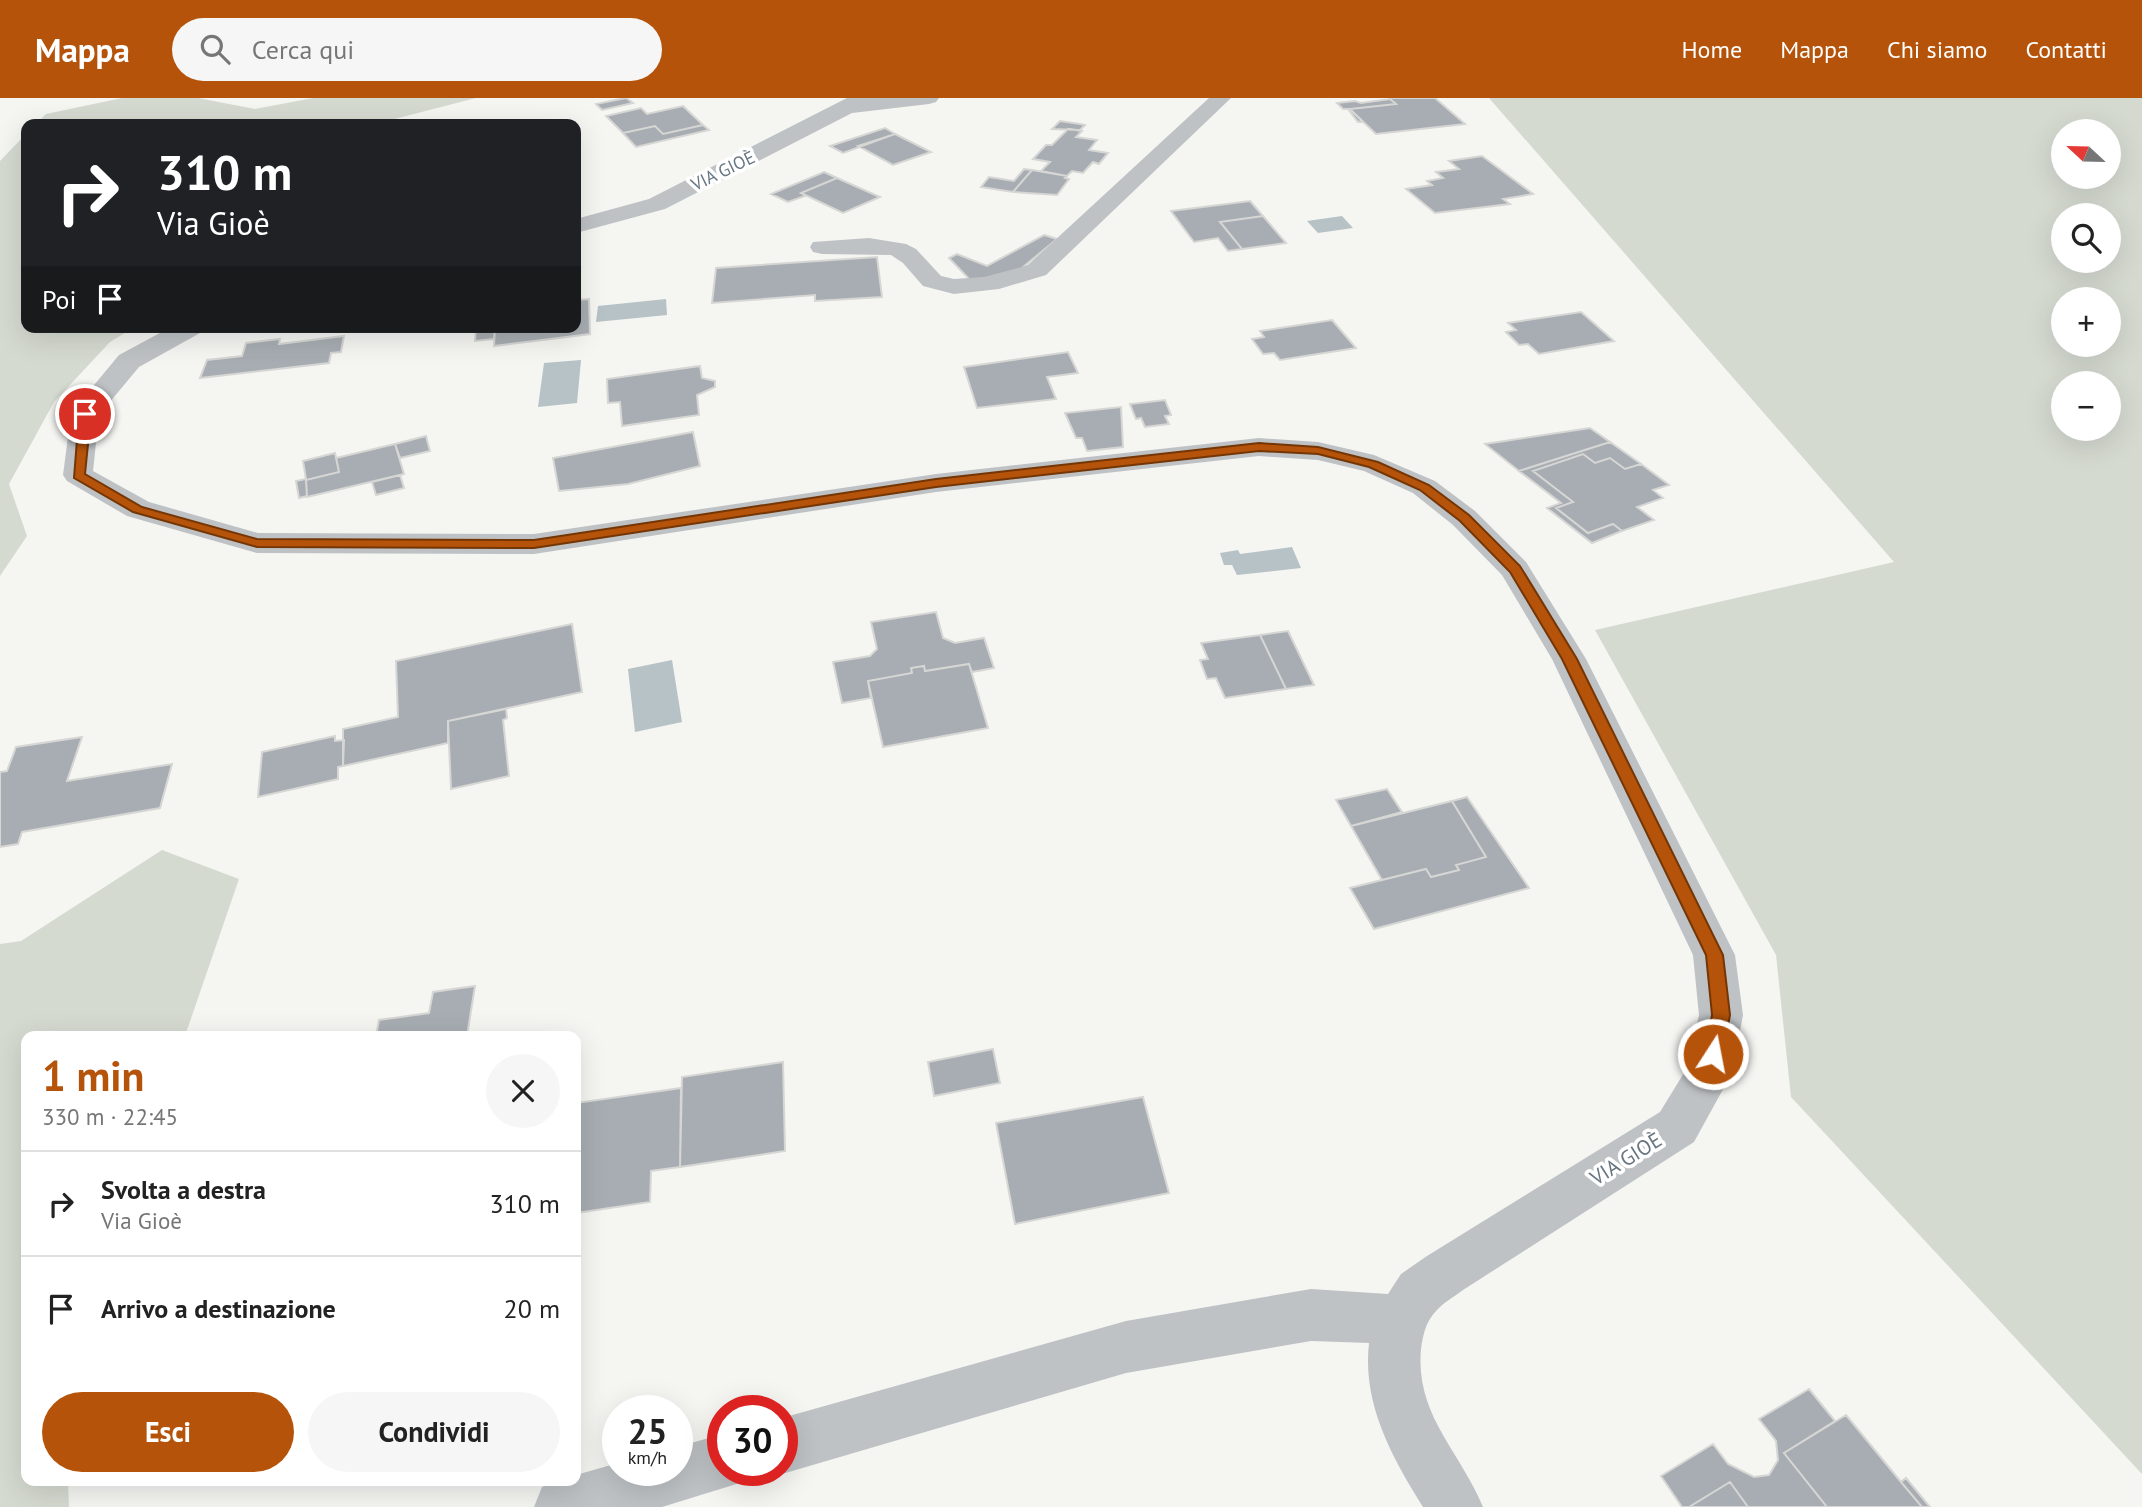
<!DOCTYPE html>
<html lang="it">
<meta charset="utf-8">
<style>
body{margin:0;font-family:"PT Sans",sans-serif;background:#f6f6f6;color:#222;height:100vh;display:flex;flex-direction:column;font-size:26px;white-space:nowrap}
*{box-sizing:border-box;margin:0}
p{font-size:23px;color:#767676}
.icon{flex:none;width:38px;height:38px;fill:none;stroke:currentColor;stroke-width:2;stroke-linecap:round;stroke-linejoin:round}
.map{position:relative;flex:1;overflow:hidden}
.drawer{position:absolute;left:21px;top:933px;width:560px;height:455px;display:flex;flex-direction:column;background:#fff;border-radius:14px;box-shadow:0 7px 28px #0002}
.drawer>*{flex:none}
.hud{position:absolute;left:21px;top:21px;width:560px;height:214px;border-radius:14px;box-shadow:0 7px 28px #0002;background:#202124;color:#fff;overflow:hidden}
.needle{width:46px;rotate:292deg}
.tools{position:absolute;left:2051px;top:21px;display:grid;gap:14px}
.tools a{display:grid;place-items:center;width:70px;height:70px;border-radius:50%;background:#fff;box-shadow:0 7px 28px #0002;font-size:35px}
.speed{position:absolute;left:602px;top:1297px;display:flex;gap:14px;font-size:35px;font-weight:700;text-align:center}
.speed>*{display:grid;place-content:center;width:91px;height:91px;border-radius:50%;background:#fff;box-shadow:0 7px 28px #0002;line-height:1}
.speed small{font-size:18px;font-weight:400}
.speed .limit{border:10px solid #d22;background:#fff;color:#111}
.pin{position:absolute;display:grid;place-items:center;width:60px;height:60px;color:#fff;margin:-30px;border:4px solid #fff;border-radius:50%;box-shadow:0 2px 7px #0007}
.me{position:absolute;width:77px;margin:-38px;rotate:11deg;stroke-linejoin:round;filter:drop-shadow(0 0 5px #0008)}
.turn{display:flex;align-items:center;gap:24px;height:147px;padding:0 21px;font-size:32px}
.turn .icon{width:91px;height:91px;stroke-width:2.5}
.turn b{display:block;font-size:49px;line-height:60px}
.then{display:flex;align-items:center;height:66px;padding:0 21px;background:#0003;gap:14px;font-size:26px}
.round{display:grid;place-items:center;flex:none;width:74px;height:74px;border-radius:37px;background:#f6f6f6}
.headline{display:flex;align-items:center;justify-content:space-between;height:119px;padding:0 21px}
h1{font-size:42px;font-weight:700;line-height:52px;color:#b45309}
.primary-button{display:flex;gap:14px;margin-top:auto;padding:14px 21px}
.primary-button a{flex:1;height:80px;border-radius:42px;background:#b45309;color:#fff;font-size:28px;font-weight:700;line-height:80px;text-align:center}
.primary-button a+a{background:#f6f6f6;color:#222}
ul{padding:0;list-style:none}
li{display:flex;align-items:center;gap:21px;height:105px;padding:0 21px;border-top:2px solid #e0e0e0}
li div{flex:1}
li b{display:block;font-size:26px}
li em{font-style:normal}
header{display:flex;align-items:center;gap:42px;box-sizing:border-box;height:98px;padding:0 35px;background:#b45309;color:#fff}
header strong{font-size:33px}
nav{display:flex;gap:38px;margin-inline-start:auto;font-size:24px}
.search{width:490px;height:63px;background:#f6f6f6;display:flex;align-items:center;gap:18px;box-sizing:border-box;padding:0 24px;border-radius:38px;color:#767676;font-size:26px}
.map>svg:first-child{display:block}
.green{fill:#d5dad1;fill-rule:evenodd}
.water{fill:#b6c2c5}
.building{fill:#a7adb2;stroke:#d6d6d4;stroke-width:2}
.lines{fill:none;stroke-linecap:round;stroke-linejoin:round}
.street{fill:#bec2c5;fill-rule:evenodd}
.route{fill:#b45309;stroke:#753606;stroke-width:2}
.labels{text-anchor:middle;stroke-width:7;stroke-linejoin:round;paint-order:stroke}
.far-street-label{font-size:18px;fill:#677680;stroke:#fff}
.street-label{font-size:21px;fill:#677680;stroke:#fff}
</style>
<header>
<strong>Mappa</strong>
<div class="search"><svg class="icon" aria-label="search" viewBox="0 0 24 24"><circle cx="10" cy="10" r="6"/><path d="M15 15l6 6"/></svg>Cerca qui</div>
<nav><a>Home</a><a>Mappa</a><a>Chi siamo</a><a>Contatti</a></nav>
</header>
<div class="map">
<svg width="2142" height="1409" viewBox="0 0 2142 1409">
<rect width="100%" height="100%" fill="#f5f5f2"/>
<path class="green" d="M122,0H198L255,11L313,0H476L375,26H36L46,16Z
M1489,0H2142V1376L1791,999L1776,857L1595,532L1894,464ZM2063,33H2109V79H2063ZM2063,117H2109V163H2063ZM2063,201H2109V247H2063ZM2063,285H2109V331H2063Z
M26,36V229H135L110,244L54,304L9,386L27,438L0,478V63Z
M162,752L239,781L185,938H26V1382L68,1383L69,1409H0V846L21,843Z"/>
<path class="water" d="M1342,118L1353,130L1318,135L1307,123Z
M666,201L667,217L596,224L598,208Z
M581,262L577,305L538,309L544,265Z
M1292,449L1301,470L1237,477L1232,467H1224L1220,455L1238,452L1240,456Z
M672,562L682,624L635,634L628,571Z"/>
<path class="building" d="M626,0L633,5L602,12L596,6Z
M1435,0L1465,26L1376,36L1350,11L1396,6L1389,0Z
M1390,1L1396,6L1350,11L1362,23L1358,24L1348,11H1343L1337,5L1355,3L1361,5Z
M683,8L703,27L663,36L655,28L623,35L606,18L641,10L647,16Z
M1060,23L1080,26L1085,27L1080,32L1052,31Z
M703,27L709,32L636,49L623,35L655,28L663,36Z
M885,30L895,36L843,55L830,48Z
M1068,31L1082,33L1076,39L1097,42L1089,52L1108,55L1099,66L1093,64L1083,75L1072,73L1067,78L1041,73L1050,64L1033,61L1046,47H1052Z
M895,36L931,54L893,67L858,48Z
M1482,58L1533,96L1503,101L1510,106L1435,115L1406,91L1432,87L1427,83L1443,80L1436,74L1459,71L1449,63Z
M1024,71L1032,72L1013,94L981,89L989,79L1014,83Z
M1032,72L1067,78L1065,80L1069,81L1057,97L1013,94Z
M824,74L837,80L801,95L805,98L788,104L771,96Z
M837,80L880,99L843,115L801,95Z
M1250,103L1263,118L1220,124L1242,151L1228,153L1218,140L1194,144L1171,113Z
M1263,118L1286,145L1242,151L1220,124Z
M1044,137L1057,141L1017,174L971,183L949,160L957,156L987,168Z
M877,159L882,199L815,203V197L712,205L716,170Z
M589,201L590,236L494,248L495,229H576V202Z
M1581,214L1614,243L1539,256L1528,246L1519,247L1506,234L1516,232L1508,225Z
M1332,222L1356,250L1280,262L1274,255L1263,256L1252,241L1264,239L1260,233Z
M476,229H495L494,241L475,243Z
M344,238L341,254L331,255L329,265L200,280L207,262L242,258L246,245L280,241L279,246Z
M1068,254L1078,275L1047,279L1056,301L977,310L964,269Z
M700,268L702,280L715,283V289L697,297L699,317L622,328L620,304L608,305L607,281Z
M1165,302L1171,317L1165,318L1169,326L1145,329L1141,320L1136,321L1130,306Z
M1121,309L1123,349L1087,353L1082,340H1076L1065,315Z
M1590,330L1610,344L1519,373L1485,346Z
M693,334L700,368L628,386L559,393L553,360Z
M426,338L430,353L400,360L395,346Z
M1610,344L1641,366L1625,371L1610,360L1595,365L1583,356L1533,373L1573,404L1556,410L1588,435L1613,426L1622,433L1592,445L1547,410L1561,405L1519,373Z
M395,346L404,376L307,399L306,382L339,374L336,360Z
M335,355L339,374L306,382L307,398L299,400L296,383L306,381L303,363Z
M1583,356L1595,365L1610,360L1625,371L1641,366L1669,387L1653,392L1663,400L1637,409L1654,422L1622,433L1613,426L1588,435L1556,410L1573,404L1533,373Z
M400,377L404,390L376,397L372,384Z
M936,514L943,540L955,545L984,540L994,570L972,574L969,566L925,573L924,568L911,570L912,575L868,583L871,600L842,605L833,564L870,558L877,551L871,524Z
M572,526L582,594L448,623V645L343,668V631L398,619L396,563Z
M1288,533L1314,587L1286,591L1260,537Z
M1260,537L1286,591L1225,600L1216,580L1207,581L1200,562L1208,561L1201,545Z
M969,566L988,630L883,649L868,583L912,575L911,570L924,568L925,573Z
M506,611L507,620L503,622L509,678L451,691L448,623Z
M335,638V643L344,642L343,668L338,669V681L258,699L262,654Z
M82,639L67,683L172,666L160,710L22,734L18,746L0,749V674L7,673L16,649Z
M1387,691L1402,714L1351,728L1336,702Z
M1467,699L1529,790L1374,831L1350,790L1426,771L1431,779L1459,772L1456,767L1486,759L1452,703Z
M1452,703L1486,759L1456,767L1459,772L1431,779L1426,771L1382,782L1351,728Z
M475,888L467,938H376L379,922L429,915L433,894Z
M993,951L1000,985L934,998L928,964Z
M783,964L785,1053L680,1069L682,979Z
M681,990L680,1069L651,1073L650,1104L576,1115V1005Z
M1143,999L1169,1095L1015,1126L996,1025Z
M1809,1291L1835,1323L1784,1355L1827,1409H1748L1730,1384L1689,1409H1682L1661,1378L1713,1346L1728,1366L1754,1379L1769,1377L1778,1362L1776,1343L1759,1321Z
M1846,1317L1901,1384L1922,1409H1827L1784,1355Z
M1906,1380L1930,1409H1922L1901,1384Z
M1730,1384L1748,1409H1689Z"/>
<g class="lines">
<path class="street" d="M847,0H939L936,4L929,6L852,15L665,111L576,135V121L649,101Z
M1209,0H1231L1046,177L999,191L954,196L923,188L903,165L891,157L822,156L813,154L810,149L813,144L869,140L906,146L916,151L941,178L954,181L984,179L1018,170L1028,167Z
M171,229H204L200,235L139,269L99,317L93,373L149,404L258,435L534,436L936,376L1259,340L1318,344L1374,357L1435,383L1475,413L1526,464L1586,561L1735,857L1743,917L1732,975L1694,1044L1463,1192C1454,1199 1444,1204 1437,1212C1426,1223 1423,1236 1421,1251C1415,1317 1460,1353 1483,1409H1423C1392,1359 1362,1306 1369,1245L1311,1243L1126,1275L782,1376L773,1372H782V1320L1126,1223L1311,1191L1388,1196L1401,1176L1427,1158L1660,1014L1687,970L1699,917L1693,857L1552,561L1502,477L1453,427L1413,395L1364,373L1318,362L1259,358L936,394L534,456L257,455L127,418L67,383L63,377L71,316L75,310L119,257Z
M723,1336V1372H747L743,1384L662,1409H534L542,1389L558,1382H576V1377L618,1365V1372H677V1349Z"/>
</g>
<path class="route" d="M85,312L91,316L85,376L142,409L257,441L534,442L936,381L1259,345L1318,349L1378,364L1429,387L1469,417L1520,468L1577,561L1723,857L1730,917L1723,956L1720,962L1713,964L1707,962L1704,956L1712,917L1706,857L1562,561L1510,474L1460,423L1420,392L1369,369L1318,356L1259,353L936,389L534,450L257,449L133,414L74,380L79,316Z"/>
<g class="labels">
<g class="far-street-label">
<text transform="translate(723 73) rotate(-26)" y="6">VIA GIOÈ</text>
</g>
<g class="street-label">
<text transform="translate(1626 1061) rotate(-32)" y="7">VIA GIOÈ</text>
</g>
</g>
</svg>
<div class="tools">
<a><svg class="needle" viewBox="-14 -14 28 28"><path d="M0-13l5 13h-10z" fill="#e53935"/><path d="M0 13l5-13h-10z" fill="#767676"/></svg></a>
<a><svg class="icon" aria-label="search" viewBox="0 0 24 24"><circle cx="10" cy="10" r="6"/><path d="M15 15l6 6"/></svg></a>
<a>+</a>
<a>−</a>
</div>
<div class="speed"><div>25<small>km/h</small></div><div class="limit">30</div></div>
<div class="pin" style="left:85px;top:316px;background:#d93025"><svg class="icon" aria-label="arrive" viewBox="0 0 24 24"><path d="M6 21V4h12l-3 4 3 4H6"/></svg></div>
<svg class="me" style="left:1713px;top:956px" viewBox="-20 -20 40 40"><circle r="17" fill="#b45309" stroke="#fff" stroke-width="3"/><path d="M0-11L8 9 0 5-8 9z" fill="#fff"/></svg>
<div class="hud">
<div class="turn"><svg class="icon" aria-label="right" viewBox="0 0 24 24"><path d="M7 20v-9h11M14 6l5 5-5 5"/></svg><div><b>310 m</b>Via Gioè</div></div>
<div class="then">Poi<svg class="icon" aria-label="arrive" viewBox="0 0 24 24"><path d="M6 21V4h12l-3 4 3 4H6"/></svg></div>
</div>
<section class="drawer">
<div class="headline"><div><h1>1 min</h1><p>330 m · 22:45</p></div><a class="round"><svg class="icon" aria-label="close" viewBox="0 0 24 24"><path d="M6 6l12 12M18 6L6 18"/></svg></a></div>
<ul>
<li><svg class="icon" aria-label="right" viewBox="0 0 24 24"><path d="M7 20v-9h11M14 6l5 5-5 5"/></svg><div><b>Svolta a destra</b><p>Via Gioè</p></div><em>310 m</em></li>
<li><svg class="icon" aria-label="arrive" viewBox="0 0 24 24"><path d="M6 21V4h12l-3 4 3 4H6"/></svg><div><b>Arrivo a destinazione</b></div><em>20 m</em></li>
</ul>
<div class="primary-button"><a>Esci</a><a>Condividi</a></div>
</section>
</div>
